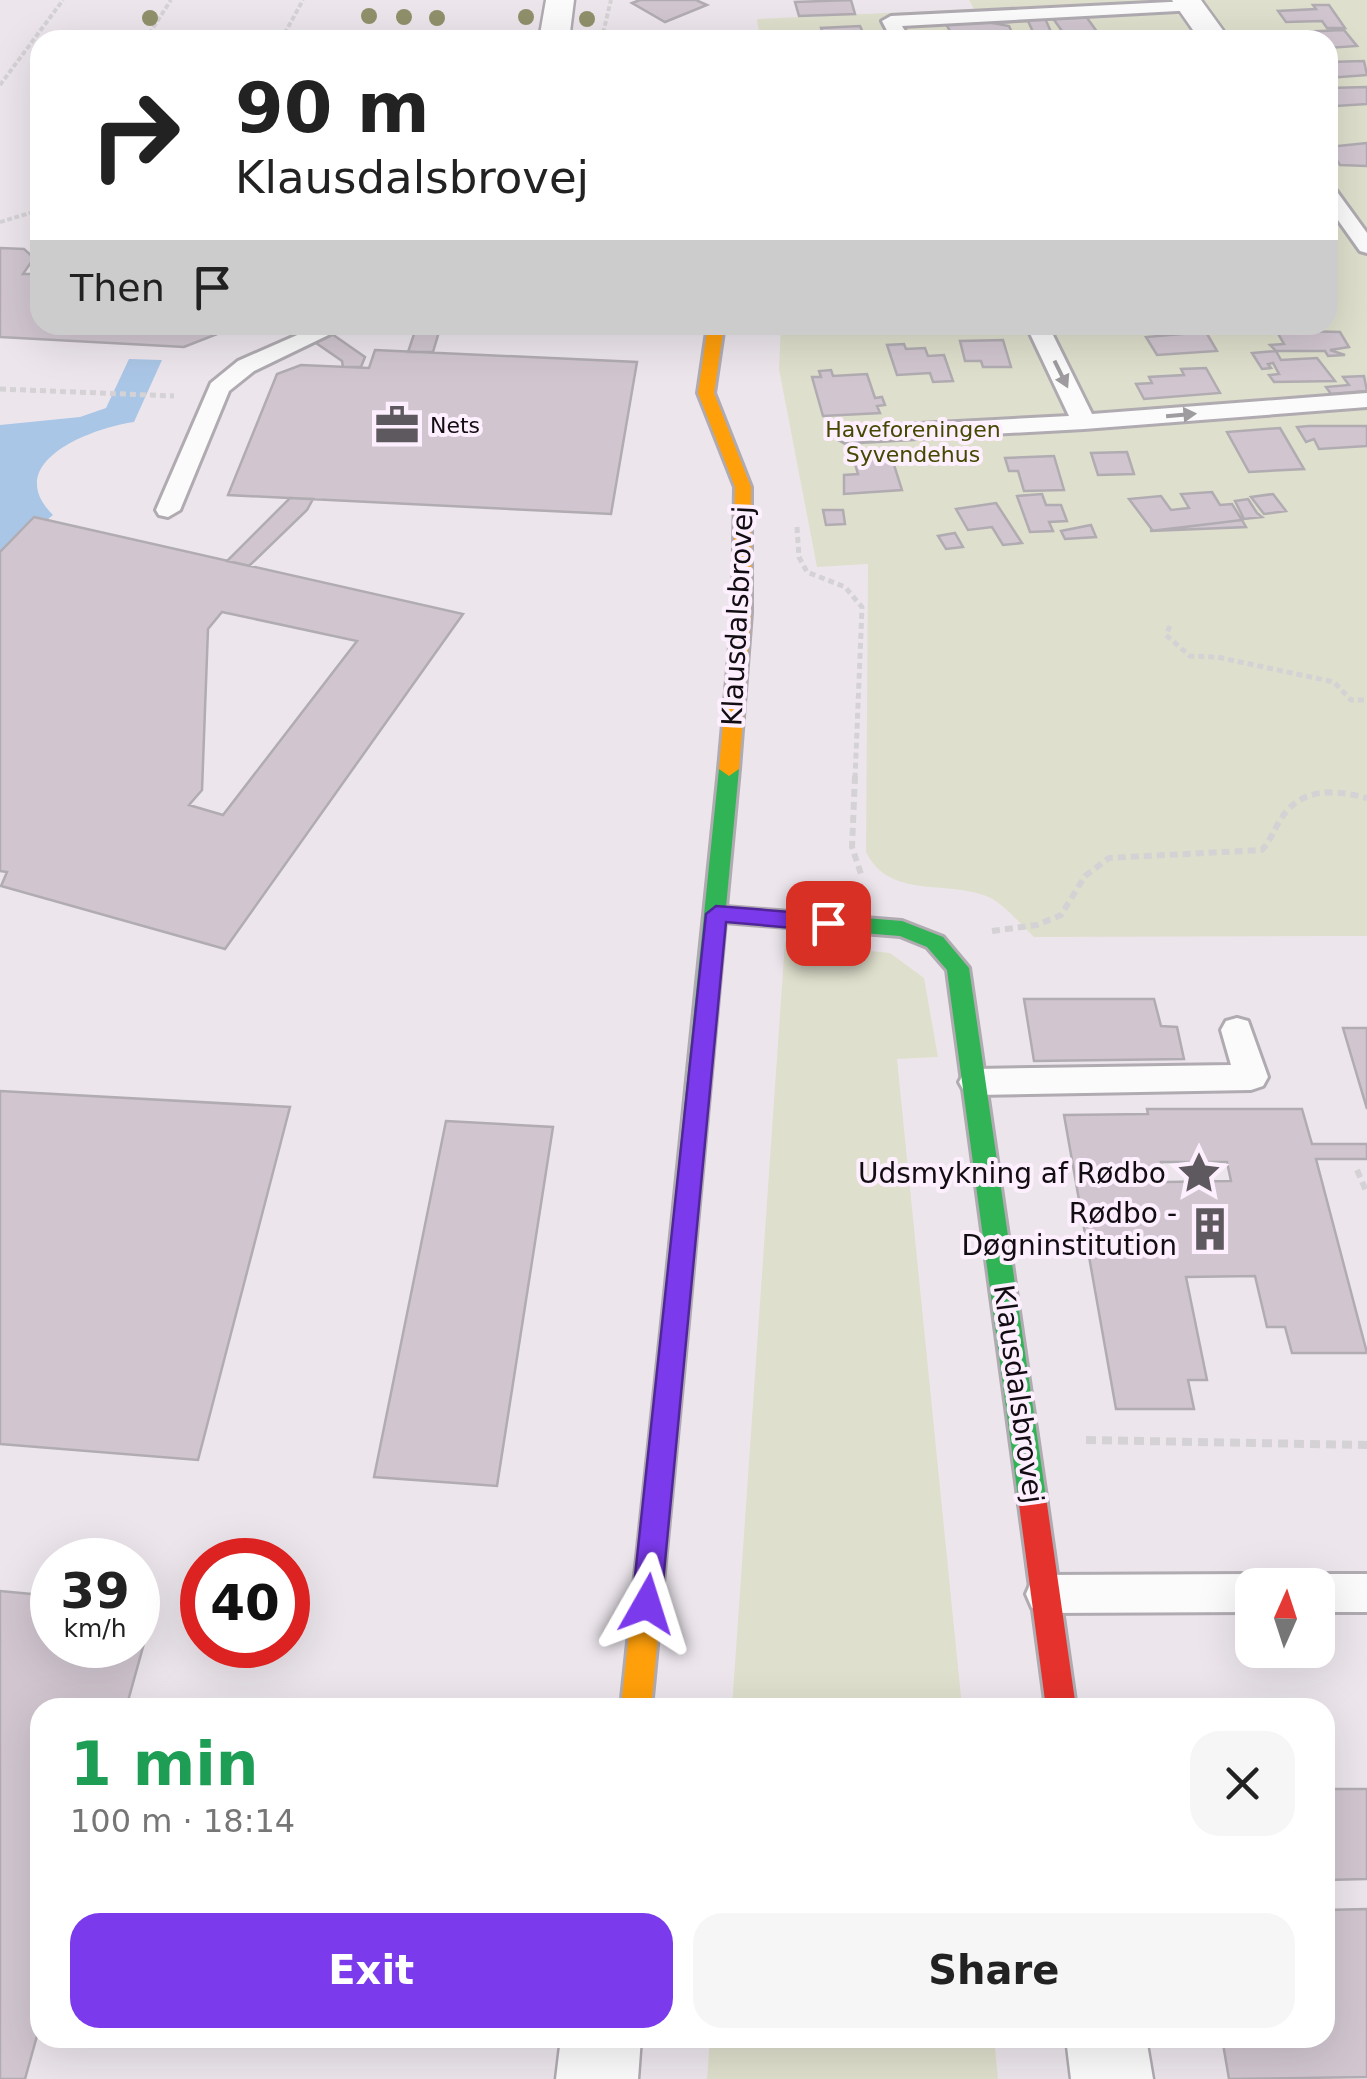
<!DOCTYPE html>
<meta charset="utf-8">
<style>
body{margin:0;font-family:"DejaVu Sans",sans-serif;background:#f6f6f6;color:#222;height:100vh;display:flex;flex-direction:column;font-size:38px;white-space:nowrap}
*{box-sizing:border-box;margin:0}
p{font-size:32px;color:#767676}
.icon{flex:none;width:55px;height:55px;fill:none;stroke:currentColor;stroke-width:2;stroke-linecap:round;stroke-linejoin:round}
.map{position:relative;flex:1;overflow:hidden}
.drawer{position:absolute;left:30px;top:1698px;width:1305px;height:350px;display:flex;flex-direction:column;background:#fff;border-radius:30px;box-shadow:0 10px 40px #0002}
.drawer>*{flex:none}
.hud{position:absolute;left:30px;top:30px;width:1308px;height:305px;border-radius:30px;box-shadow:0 10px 40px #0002;background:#fff;color:#222;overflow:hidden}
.needle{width:65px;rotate:3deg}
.controls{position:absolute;left:1235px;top:1568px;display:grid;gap:20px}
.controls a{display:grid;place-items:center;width:100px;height:100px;border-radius:20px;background:#fff;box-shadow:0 10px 40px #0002;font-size:50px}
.speed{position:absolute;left:30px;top:1538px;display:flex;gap:20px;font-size:50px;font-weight:700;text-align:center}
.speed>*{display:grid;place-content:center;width:130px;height:130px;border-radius:50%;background:#fff;box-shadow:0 10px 40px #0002;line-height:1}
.speed small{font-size:25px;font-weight:400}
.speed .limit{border:15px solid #d22;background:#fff;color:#111}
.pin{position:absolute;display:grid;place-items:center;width:85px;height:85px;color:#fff;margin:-42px;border-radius:20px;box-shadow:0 5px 15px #0006}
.me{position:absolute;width:110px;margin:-55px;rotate:6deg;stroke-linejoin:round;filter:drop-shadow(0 0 8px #0008)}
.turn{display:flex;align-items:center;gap:35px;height:210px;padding:0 40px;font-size:45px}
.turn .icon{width:130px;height:130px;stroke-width:2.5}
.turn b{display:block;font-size:70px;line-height:85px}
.then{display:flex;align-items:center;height:95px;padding:0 40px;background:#0003;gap:20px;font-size:38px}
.round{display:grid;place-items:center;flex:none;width:105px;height:105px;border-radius:30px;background:#f6f6f6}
.overview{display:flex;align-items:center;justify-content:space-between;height:170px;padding:0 40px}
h1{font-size:60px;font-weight:600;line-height:75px;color:#1e9e55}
.cta{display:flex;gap:20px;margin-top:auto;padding:20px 40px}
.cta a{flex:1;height:115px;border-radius:30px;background:#7c3aed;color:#fff;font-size:40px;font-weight:600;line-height:115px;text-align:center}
.cta a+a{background:#f6f6f6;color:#222}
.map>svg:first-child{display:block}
.green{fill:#dfdfcd}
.water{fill:#aac6e6}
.building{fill:#d1c6d0;stroke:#b1acb1;stroke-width:2.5;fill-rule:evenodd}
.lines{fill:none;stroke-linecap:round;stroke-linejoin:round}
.lane-casing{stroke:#b0abb1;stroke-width:6}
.street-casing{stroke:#b0abb1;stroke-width:5}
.fast-casing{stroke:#b0abb1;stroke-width:6}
.slow-casing{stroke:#b0abb1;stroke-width:6}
.jam-casing{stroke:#b0abb1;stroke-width:6}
.path-far3{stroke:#d4d2d4;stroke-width:4;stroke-dasharray:5 2.5;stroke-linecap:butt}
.path-far2{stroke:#d4d2d4;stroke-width:5;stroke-dasharray:6 4;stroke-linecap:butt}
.path-far1{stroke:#d4d2d4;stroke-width:6;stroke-dasharray:8 5;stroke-linecap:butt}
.path{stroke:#d4d2d4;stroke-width:8;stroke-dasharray:10 6;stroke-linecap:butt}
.lane{fill:#fcfbfc;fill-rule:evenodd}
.street{fill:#fcfbfc;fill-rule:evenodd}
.fast{fill:#30b455;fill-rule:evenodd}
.slow{fill:#ff9f0a;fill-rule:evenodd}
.jam{fill:#e5322d;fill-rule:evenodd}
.tree{fill:#90906b}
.oneway{fill:#9e9c9e}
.route{fill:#7c3aed;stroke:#51269a;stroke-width:2.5}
.labels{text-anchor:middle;stroke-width:8;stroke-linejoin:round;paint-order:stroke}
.far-poi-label{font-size:22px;fill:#120d12;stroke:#feeffe;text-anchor:start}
.far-park-label{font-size:22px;fill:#444901;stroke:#feeffe}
.street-label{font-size:28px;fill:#120d12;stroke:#feeffe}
.poi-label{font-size:28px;fill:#120d12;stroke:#feeffe;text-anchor:end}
</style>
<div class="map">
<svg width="1367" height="2079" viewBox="0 0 1367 2079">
<rect width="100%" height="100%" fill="#ece6ec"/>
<path class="green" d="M969,0H1367V936L1034,937C1021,925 1003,902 986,896C944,880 889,899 866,852L868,564L817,567L779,369L781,325H1328V40H760L757,19L974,9Z
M785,942L890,953L924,978L938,1057L897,1059L962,1707H732Z
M710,2038H994L998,2079H707Z"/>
<path class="water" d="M129,359L162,360L134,422C92,428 0,462 53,515L0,559V425L80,417L106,408Z"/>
<path class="building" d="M640,0H696L707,5L665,22L632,3Z
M851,0L855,14L799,16L795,2Z
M1313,5H1329L1345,28H1327L1322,21L1286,22L1278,11L1316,9Z
M1043,14L1052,34H1034L1028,21L996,23L993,18Z
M1085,15L1100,36L1067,38L1052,17Z
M976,20L1009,26L1015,39L955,40L945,22Z
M860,26L864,35H854L856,40H825L821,28Z
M1344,30L1357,46L1328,48V40H1304L1298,32Z
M1364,61L1367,75L1328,78V62Z
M1367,87V104L1336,106L1330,97H1336L1330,88Z
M1367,143V166L1340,165L1328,147Z
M0,248L24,249L34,258L23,274H40V325H240L184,347L0,337Z
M290,325H319L365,357L361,367H343L342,361Z
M417,325H441L433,352H408Z
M1302,331L1340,332L1349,347L1330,350L1345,355L1328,356L1325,351H1276L1270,345L1284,344L1277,332Z
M1206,332L1217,351L1157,355L1146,337Z
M1003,340L1011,367H983L981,361H965L960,341Z
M904,344L906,349L925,348L928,356L944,355L953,381L933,382L930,373L897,375L887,345Z
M375,350L637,362L611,514L228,495L277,374L301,365L369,368Z
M1276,351L1281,360L1317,358L1335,381L1274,382L1269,375L1279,374L1273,363L1268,364L1271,368L1262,369L1252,353Z
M1206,368L1220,393L1144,399L1136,384L1152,383L1149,377L1184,375L1181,369Z
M831,370L833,376L867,374L875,398L882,397L885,405L877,406L880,413L823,416L812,377H821L819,371Z
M1364,376L1367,391L1331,394L1326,387L1349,385L1343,377Z
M1309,426H1367V446L1319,449L1314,439L1306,442L1297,427Z
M1280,428L1304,469L1249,472L1227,432Z
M889,449L902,490L844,494V475L858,474L851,451Z
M1127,452L1134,474L1098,475L1091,453Z
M1054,456L1064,490L1024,491L1018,471H1009L1005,458Z
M1212,492L1220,505L1232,504L1242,520L1153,531L1129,499L1161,496L1171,510L1189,508L1181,494Z
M1042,494L1046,505H1061L1067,521L1049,522L1053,531L1030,532L1017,496Z
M1273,494L1286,511L1264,514L1251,497Z
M290,498L313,499L307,510L249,566L227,561Z
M1248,499L1257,513L1262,517L1244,519L1235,501Z
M996,503L1022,543L1003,545L992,527L968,530L956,509Z
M823,510H843L845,524L826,525Z
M34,517L463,614L225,949L1,886L7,872L0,871V552ZM222,612L357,641L223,815L189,805L202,790L208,629Z
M1242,520L1246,527L1150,531L1184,527Z
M1091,525L1096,537L1065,539L1061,531Z
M955,533L963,547L946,549L938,536Z
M1024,999H1154L1161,1026L1177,1027L1184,1059L1034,1061Z
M1343,1028H1367V1109Z
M0,1091L290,1107L198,1460L0,1444Z
M1147,1109H1302L1312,1144H1367V1159H1316L1367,1353H1292L1285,1327H1267L1255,1276L1186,1277L1207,1380H1188L1194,1409H1116L1064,1115L1148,1114ZM1161,1162H1227L1231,1181L1165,1182Z
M446,1121L553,1127L497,1486L374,1477Z
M0,1591L52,1596V1645H138V1603L155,1604L126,1708H40V2025L25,2079H0Z
M1325,1789H1367V1879L1325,1880Z
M1367,1909V2077L1229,2079L1222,2038H1325V1910Z"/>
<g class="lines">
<g class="lane-casing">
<path id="lane" d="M1190,1L1199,6L1196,10L902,26L910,40H892L882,21L891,16Z
M1328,187L1335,189L1367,233V253L1360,251L1328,206Z
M320,325H349L254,371L229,391L180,510L168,517L159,515L156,510L211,383L238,361Z
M1026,325H1048L1092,414L1367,393V407L1084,429L845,442L833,435L845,428L1069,416Z
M1237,1018L1248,1021L1268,1077L1263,1086L1251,1090L976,1095L964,1091L959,1082L964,1073L976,1069L1231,1065L1221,1030L1226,1021Z
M1252,1574L1266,1579L1269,1585H1252V1612L1046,1613L1032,1608L1026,1594L1032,1580L1046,1575Z
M1318,1574H1367V1612H1318V1585H1301L1304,1579Z"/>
</g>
<g class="street-casing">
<path id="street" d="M546,0H574L569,40H539Z
M1172,0H1201L1230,40H1200Z
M561,2038H641L638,2079H556Z
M1066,2038H1146L1153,2079H1071Z"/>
</g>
<g class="fast-casing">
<path id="fast" d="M729,762L739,769L726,907L902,921L943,937L969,968L1047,1504L1043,1513L1033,1516L1023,1513L1019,1504L947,970L927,947L900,936L725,922L688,1323L684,1331L675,1334L666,1331L662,1323L719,769Z"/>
</g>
<g class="slow-casing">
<path id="slow" d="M708,325H724L714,393L751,487V613L739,769L729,776L719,769L733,613L735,487L698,393Z
M675,1312L684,1315L688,1323L651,1708H621L662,1323L666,1315Z"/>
</g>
<g class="jam-casing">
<path id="jam" d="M1033,1492L1043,1495L1047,1504L1076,1708H1046L1019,1504L1023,1495Z"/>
</g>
<path class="path-far3" d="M603,33L611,0
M145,40L171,0
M281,40L303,0
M0,85L63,0
M40,200L32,212L40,214
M0,222L40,210"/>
<path class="path-far2" d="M0,389L174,396
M797,527L799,557L807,572L845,587L862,607L855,779
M1170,626L1166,635L1190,656L1217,657L1334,682L1351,700H1367"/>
<path class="path-far1" d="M855,776L852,847L862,877
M992,931L1037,925L1061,915L1085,876L1109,858L1262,850C1270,841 1273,832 1279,822C1299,787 1332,789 1367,798
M1357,1170L1367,1193"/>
<path class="path" d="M1086,1440L1367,1445"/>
<use href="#lane" class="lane"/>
<use href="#street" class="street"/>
<use href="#fast" class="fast"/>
<use href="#slow" class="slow"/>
<use href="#jam" class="jam"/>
</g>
<g class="tree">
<circle cx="369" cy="16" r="8"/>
<circle cx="404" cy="17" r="8"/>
<circle cx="526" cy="17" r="8"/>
<circle cx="150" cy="18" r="8"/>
<circle cx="437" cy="18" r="8"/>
<circle cx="587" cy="19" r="8"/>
</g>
<defs><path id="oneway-solid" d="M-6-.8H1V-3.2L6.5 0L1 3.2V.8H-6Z" transform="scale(2.5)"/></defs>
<g class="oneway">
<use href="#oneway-solid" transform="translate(1061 374) rotate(64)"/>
<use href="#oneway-solid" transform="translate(1181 415) rotate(-5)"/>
</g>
<path class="route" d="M716,906L828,915L839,923L828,931L726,922L661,1604L657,1614L647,1618L637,1614L632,1604L706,914Z"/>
<defs>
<g id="office-bare" transform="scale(3.45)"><path d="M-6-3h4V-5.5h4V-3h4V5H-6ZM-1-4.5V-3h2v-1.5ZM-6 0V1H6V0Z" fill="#5e595e" stroke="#feeffe" stroke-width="2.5" paint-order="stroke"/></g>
<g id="sight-bare" transform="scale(3.45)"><path d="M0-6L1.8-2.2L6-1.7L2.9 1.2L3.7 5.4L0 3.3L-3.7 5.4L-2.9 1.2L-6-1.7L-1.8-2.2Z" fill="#5e595e" stroke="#feeffe" stroke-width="2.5" paint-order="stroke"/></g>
<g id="building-bare" transform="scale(3.45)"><path d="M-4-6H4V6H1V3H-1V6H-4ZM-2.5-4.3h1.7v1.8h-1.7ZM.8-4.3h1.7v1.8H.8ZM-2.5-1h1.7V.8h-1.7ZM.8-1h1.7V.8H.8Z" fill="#5e595e" stroke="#feeffe" stroke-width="2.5" paint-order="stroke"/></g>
</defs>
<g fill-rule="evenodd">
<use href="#office-bare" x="397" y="425"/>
<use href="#sight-bare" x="1199" y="1173"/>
<use href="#building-bare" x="1210" y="1229"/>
</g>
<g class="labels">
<g class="far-poi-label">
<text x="430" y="433">Nets</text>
</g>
<g class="far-park-label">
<text x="913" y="437">Haveforeningen<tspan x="913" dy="25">Syvendehus</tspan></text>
</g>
<g class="street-label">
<text transform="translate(737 616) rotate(-87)" y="10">Klausdalsbrovej</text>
<text transform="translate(1019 1394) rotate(82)" y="10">Klausdalsbrovej</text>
</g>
<g class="poi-label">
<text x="1166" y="1183">Udsmykning af Rødbo</text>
<text x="1177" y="1223">Rødbo -<tspan x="1177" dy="32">Døgninstitution</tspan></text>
</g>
</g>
</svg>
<div class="controls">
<a><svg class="needle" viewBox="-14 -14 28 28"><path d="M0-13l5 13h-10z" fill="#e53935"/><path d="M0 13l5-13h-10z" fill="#767676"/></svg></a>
</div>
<div class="speed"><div>39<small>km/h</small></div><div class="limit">40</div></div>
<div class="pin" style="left:828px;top:923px;background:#d93025"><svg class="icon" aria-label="arrive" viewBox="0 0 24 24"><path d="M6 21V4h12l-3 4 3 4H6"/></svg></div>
<svg class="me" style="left:647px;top:1604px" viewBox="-20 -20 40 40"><path d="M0-17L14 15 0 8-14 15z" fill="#7c3aed" stroke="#fff" stroke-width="4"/></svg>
<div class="hud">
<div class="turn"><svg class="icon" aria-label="right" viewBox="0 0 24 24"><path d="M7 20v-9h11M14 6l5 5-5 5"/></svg><div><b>90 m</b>Klausdalsbrovej</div></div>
<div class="then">Then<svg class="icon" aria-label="arrive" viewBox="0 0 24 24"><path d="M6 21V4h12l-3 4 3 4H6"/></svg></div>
</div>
<section class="drawer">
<div class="overview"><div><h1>1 min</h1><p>100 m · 18:14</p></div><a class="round"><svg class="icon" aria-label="close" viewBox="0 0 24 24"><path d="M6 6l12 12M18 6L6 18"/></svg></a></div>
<div class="cta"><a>Exit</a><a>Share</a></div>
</section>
</div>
